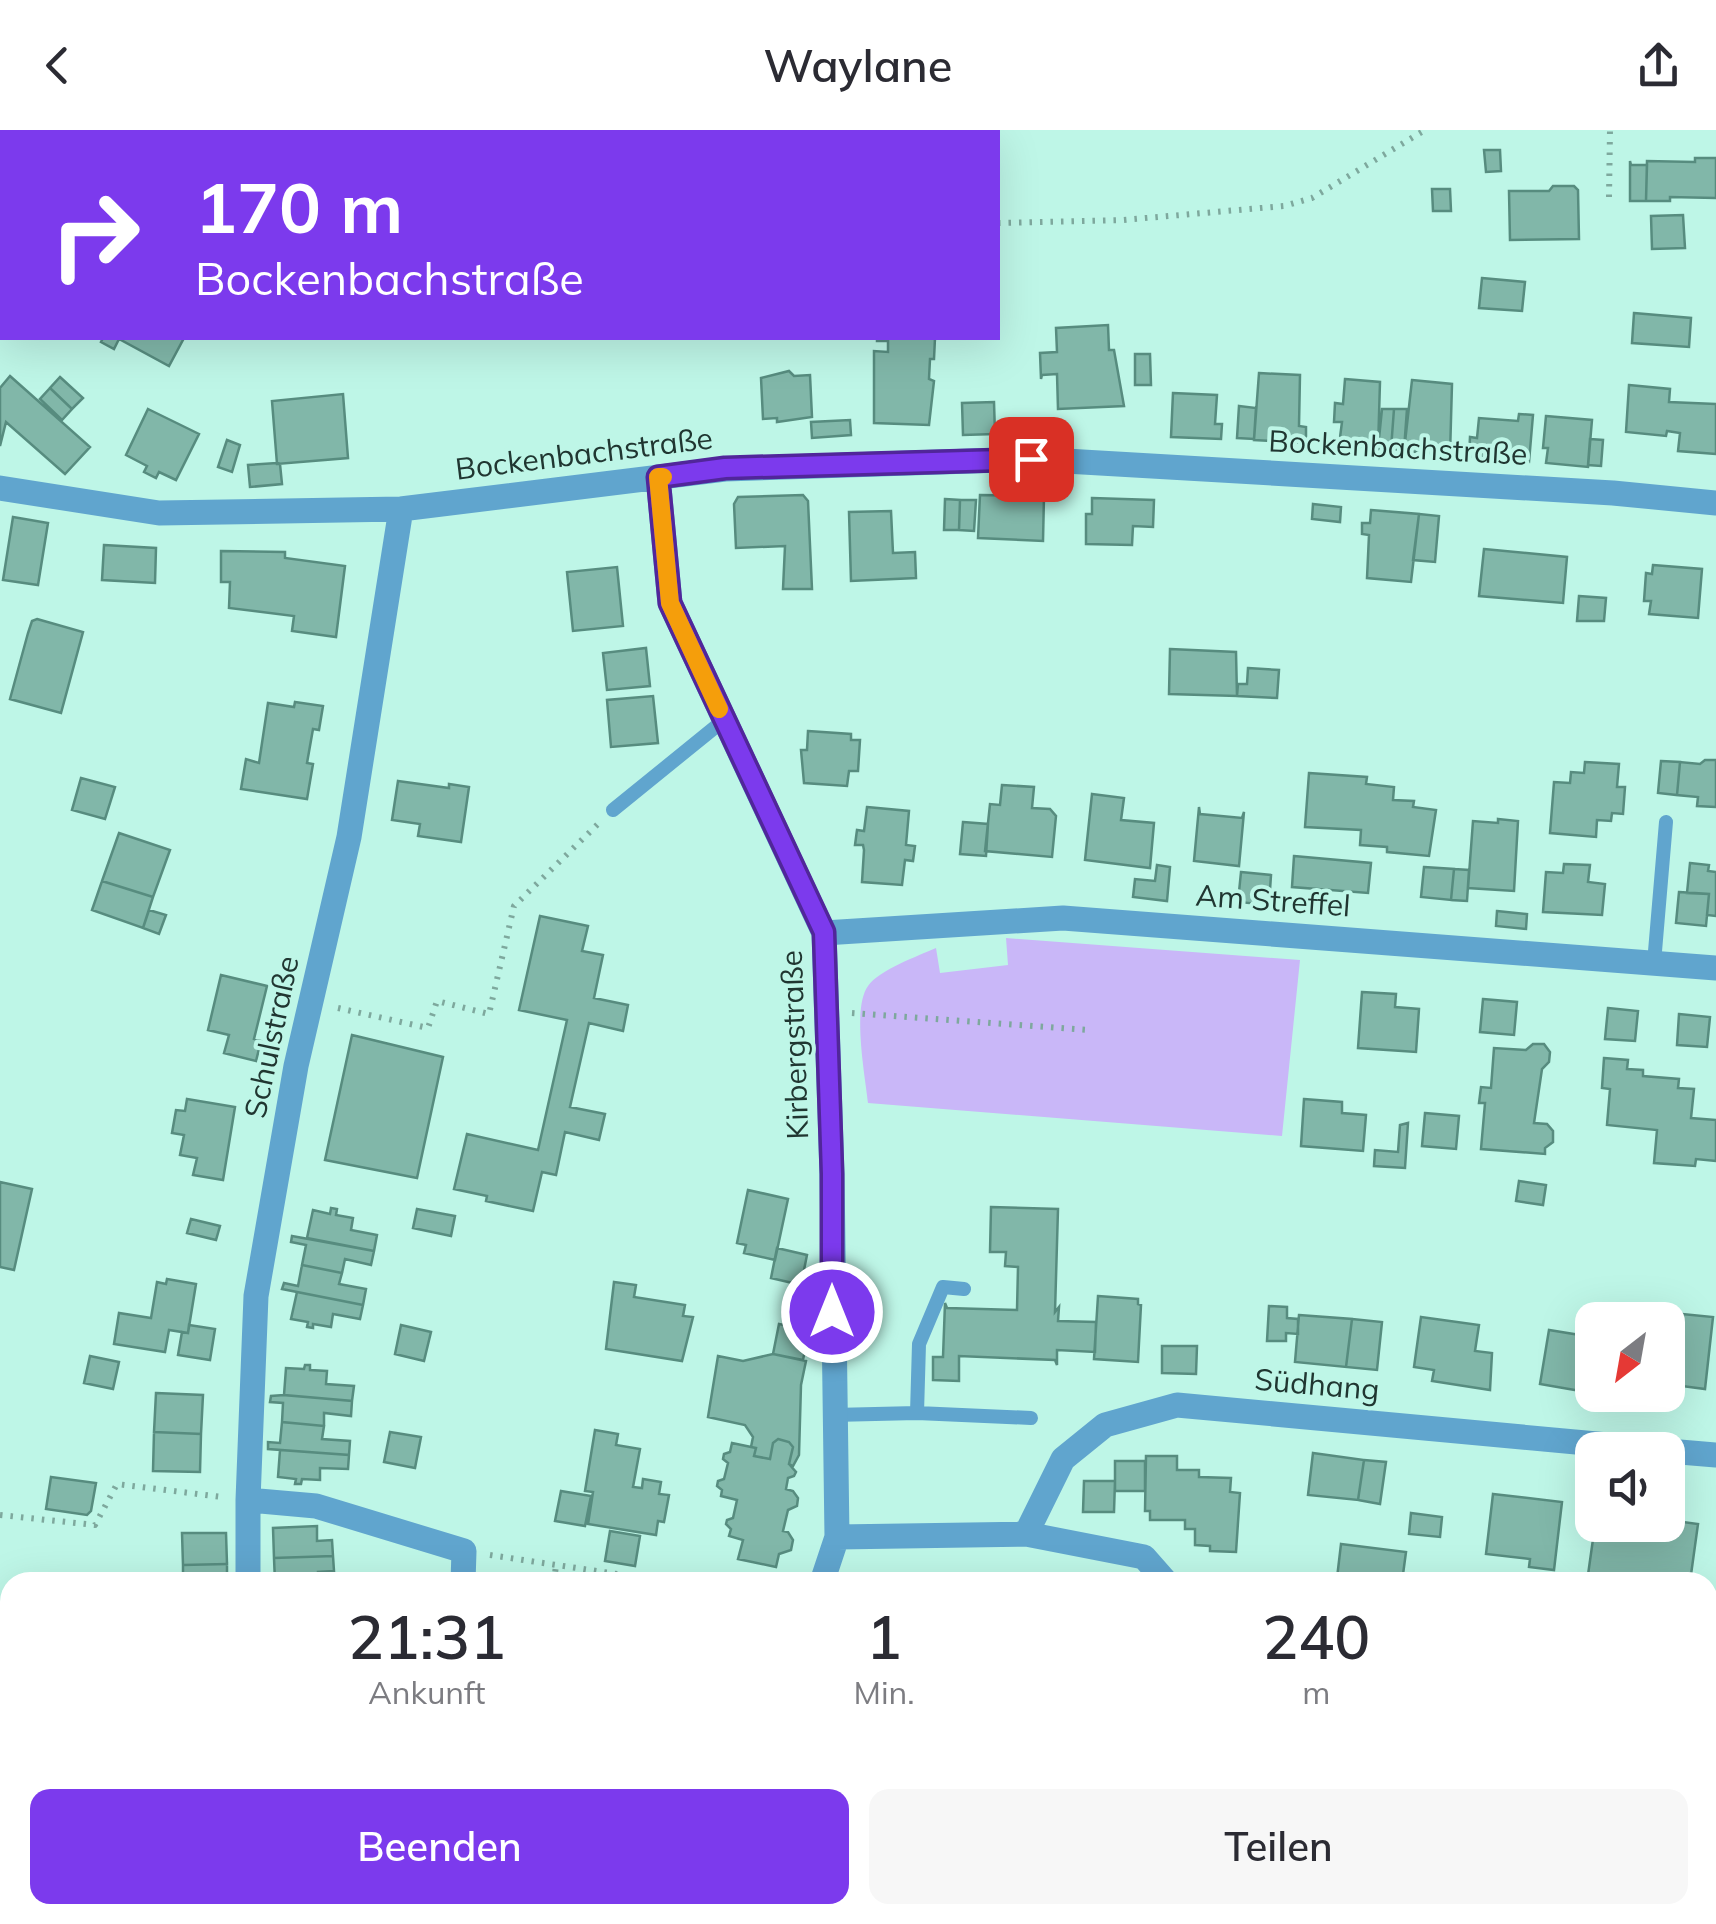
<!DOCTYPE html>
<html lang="de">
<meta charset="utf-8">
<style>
body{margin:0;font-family:Mulish,sans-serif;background:#f7f7f7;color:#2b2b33;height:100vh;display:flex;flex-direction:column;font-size:38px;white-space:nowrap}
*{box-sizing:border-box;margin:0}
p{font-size:32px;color:#7c7c81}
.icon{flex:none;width:55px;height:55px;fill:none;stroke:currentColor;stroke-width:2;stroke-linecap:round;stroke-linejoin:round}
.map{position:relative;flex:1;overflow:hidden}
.sheet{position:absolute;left:0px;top:1442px;width:1718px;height:352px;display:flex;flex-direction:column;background:#fff;border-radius:30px 30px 0 0;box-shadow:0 10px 40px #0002}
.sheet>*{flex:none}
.banner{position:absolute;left:0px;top:0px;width:1000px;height:210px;box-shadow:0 10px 40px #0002;background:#7c3aed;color:#fff;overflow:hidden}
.needle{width:65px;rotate:211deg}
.controls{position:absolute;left:1575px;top:1172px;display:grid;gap:20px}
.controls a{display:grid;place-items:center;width:110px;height:110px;border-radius:20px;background:#fff;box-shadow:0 10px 40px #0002;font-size:50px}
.pin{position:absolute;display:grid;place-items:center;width:85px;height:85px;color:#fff;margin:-42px;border-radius:20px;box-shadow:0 5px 15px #0006}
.me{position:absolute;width:110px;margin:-55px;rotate:0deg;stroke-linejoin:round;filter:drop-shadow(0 0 8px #0008)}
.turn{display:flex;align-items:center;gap:35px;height:210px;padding:0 30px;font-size:45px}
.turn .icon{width:130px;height:130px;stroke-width:2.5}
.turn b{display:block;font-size:70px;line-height:85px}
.eta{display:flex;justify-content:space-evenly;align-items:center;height:170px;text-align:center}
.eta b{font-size:60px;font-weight:600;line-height:70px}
.action{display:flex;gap:20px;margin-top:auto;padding:20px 30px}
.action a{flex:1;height:115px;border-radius:20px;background:#7c3aed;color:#fff;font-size:40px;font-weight:600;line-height:115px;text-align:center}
.action a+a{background:#f7f7f7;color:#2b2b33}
header{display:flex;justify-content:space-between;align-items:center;height:130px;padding:0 30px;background:#fff;font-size:45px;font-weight:600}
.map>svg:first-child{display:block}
.green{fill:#c9b7f8}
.building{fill:#81b7a9;stroke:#578c7f;stroke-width:2.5}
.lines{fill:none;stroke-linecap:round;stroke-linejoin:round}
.path{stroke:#7ea89d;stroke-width:6;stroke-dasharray:2.5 8;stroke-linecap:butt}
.lane{stroke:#60a5ce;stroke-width:14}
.street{stroke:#60a5ce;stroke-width:25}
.route-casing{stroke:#51269a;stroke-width:25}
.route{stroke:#7c3aed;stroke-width:18}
.slow{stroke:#f59e0b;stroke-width:18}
.labels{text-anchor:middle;stroke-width:8;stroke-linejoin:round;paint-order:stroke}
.street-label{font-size:30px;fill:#203631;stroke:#bef6e7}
</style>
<header><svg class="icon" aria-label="back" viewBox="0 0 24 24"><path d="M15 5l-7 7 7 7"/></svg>Waylane<svg class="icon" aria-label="share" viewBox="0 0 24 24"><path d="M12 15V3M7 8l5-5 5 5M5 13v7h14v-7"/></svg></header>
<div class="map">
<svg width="1716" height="1794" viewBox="0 0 1716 1794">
<rect width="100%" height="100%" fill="#bef6e7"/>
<path class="green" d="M1006,808L1300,830L1282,1006L868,973C865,945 852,878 868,856C879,840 918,826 936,818L940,843L1008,835Z"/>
<path class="building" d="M1484,20H1500L1501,41L1486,42Z
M1695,28H1716V68L1670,67V71H1646L1647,31L1695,32Z
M1630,31L1631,35H1647L1646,71H1630Z
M1553,56H1574L1578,60L1579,109L1510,110L1509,61H1549Z
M1432,59H1450L1451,81H1433Z
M1683,85L1685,118L1652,119L1651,86Z
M1482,148L1525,152L1522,181L1479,178Z
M1634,183L1691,188L1689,217L1632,213Z
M1108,195L1109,220H1114L1124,276L1058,279L1057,244L1042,245L1041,249L1040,223L1057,222L1056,198Z
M103,208H184L169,236L119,209L114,219L101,212Z
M877,208H935L934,229H930L929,249L934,251L929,295L874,293V221L888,222V211H877Z
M1135,224H1150L1151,255H1135Z
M789,241L794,246L810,245L812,287L777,292V288L763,289L761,248Z
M1259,243L1300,245L1299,296L1306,297V313L1254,310Z
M10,246L90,317L65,344L6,292L0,316V258Z
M60,247L83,268L72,279L50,258Z
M1345,249L1380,252L1378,319L1339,315L1342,292H1334L1335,273L1343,274Z
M1412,250L1452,254L1450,325L1404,321Z
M1629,255L1670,259L1669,272L1716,274V324L1678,321L1680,303L1667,301L1666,306L1626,302Z
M50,258L72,279L62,290L40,269Z
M1173,263L1217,265L1215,294H1222L1221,309L1171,307Z
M343,264L348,328L277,334L272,271Z
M994,272L995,304L963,305L962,273Z
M1239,276L1256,278L1254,309L1237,308Z
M148,279L199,304L176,350L159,342L156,348L144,342L147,336L126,325Z
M1382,279H1394L1391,319L1378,318Z
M1394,279H1407L1404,320L1391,319Z
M1519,284L1533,285L1529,332L1469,326L1470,307L1477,308L1479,288L1518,291Z
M1546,286L1592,290L1588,337L1546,333L1548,318H1543Z
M850,290L851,305L812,308L811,292Z
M1590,309L1603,310L1601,336L1588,335Z
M227,310L240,315L232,342L218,337Z
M277,333L280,334L282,354L250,357L248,335Z
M803,365L808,371L812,459H783L785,416L736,418L734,374L738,367Z
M980,365L1044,366L1043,411L978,408Z
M1092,368L1154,370L1153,397L1133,396L1132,415L1086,414V384H1092Z
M945,369L960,370L959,400H944Z
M960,370H976L974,401L959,400Z
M1313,374L1341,377L1340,392L1312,389Z
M1371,380L1419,384L1411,452L1367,448L1369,405L1362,404V393H1370Z
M891,381L893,423L915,422L916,448L851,451L849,382Z
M1419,384L1439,386L1435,432L1413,430Z
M13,387L48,393L38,455L3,450Z
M104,415L156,418L155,453L102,450Z
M1484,419L1567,427L1563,473L1479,466Z
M221,421L285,422V428L345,436L336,507L292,501L294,486L229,478L230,452H221Z
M1653,435L1702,439L1698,488L1649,484L1651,471H1644L1646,443L1652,444Z
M617,437L623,496L573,501L567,442Z
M1579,466L1606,468L1604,491H1577Z
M37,489L83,502L61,583L10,569L28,503L32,491Z
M646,518L650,556L607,560L603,523Z
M1170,519L1236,522L1237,566L1169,564Z
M1248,538L1279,540L1277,568L1237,566L1238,554H1247Z
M653,566L658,613L611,617L607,570Z
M295,572L323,576L319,600L313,599L307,633L313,634L307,669L241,659L246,629L259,633L268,573L294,577Z
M808,601L851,604V610H860L858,641H849L847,656L804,653L801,620H807Z
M1705,630H1716V677L1697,676L1698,667L1677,665L1680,632L1700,634Z
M1661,631L1680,632L1677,665L1658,663Z
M1585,632L1619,634L1617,657H1625L1623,684L1612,683L1611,691L1597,690L1596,707L1550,703L1554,652L1570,653L1571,642L1584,643Z
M1309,643L1367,647L1366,654L1394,657L1393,670L1414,671L1413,677L1436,680L1429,726L1387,722V717L1360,715L1361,700L1305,697Z
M81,648L115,657L105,689L72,680Z
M398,651L449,658V654L469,657L461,712L418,706L420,694L392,690Z
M1002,655L1034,657L1032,678L1050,679L1056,686L1052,727L985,721L990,674L1000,675Z
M1092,664L1124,668L1121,690L1154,693L1150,738L1085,730Z
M867,677L909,681L906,715L915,716L913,731L905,730L902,755L862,752L864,720L863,715H855L857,700L864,701Z
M1199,677L1200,684L1242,688L1244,682L1239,736L1194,731Z
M1498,689L1518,691L1514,761L1468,758L1473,691L1498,693Z
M963,692L988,694L986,726L960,724Z
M119,703L170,720L153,767L102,751Z
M1294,726L1371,733L1368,763L1292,757Z
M1690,733L1709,735L1708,741L1716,742V786L1707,785L1709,764L1687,763Z
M1564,734L1590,735L1588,752L1605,754L1602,785L1543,782L1546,742L1563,743Z
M1157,735L1170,737L1167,771L1133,767L1135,749L1155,751Z
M1424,737L1454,739L1451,770L1421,767Z
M1454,739L1469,740L1467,771L1451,770Z
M1241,742L1271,745L1269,775L1238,772Z
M102,751L153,767L143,798L92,780Z
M1679,762L1709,764L1706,796L1676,793Z
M149,780L166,785L159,804L143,798Z
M1497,781L1527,784L1526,799L1496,796Z
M540,786L588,796L582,821L603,825L594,868L628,875L623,901L589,893L570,977L605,984L599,1010L565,1002L556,1045L542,1042L533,1081L486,1071L487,1066L454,1059L467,1004L538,1020L567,890L519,880Z
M221,845L267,856L254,909L261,911L256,931L224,923L229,905L208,900Z
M1362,862L1396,864L1395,877L1419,879L1416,922L1358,918Z
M1483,869L1517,872L1514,905L1480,902Z
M1608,878L1638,881L1635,911L1605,909Z
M1679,884L1710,887L1707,917L1677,915Z
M352,905L443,927L417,1048L325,1030Z
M1533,914H1544L1550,922L1549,932L1542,939L1534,993L1547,994L1553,1001V1012L1545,1018V1024L1481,1019L1485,973H1479L1481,957L1491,958L1494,918L1526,920Z
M1604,928L1628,930L1627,939L1643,940V946L1679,949L1678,958L1694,959L1691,988L1716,990V1031L1696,1029L1695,1036L1654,1033L1657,1000L1607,995L1610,959L1602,958Z
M187,969L235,977L223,1050L193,1045L197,1028L180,1025L184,1005L172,1003L176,980L185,981Z
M1304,969L1342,972V983L1366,985L1363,1021L1301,1016Z
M1425,983L1459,986L1456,1019L1422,1016Z
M1408,993L1405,1038L1374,1036L1375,1020L1398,1022L1400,995Z
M1519,1051L1546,1055L1543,1075L1516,1071Z
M0,1052L32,1059L14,1140L0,1137Z
M748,1060L788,1069L775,1130L744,1123L746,1115L737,1113Z
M991,1077L1058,1079L1055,1182L1059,1177L1058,1191L1096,1192L1095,1222L1057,1220V1235L1055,1230L959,1226V1251L933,1250V1227H943L945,1173L947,1178L1017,1180L1018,1137L1005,1136L1006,1122H990Z
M331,1078L337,1079L336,1085L353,1088L351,1100L377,1105L374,1121L307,1108L313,1080L330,1084Z
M417,1079L455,1086L451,1106L413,1098Z
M191,1089L220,1096L216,1110L187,1103Z
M292,1106L374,1121L371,1135L345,1129L342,1143L302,1135L306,1115L291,1112Z
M777,1118L807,1125L801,1155L771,1148Z
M302,1135L342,1143L339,1154L366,1159L363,1175L282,1159L284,1153L298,1156Z
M167,1149L196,1154L188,1203L169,1200L165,1222L114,1214L119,1183L151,1188L157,1152L166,1154Z
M614,1152L636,1155L634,1167L685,1175L683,1186L693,1187L682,1231L606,1219Z
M297,1162L363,1175L360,1189L333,1184L331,1197L313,1194V1198L307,1197L308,1192L291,1189Z
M1098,1166L1138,1169V1174L1141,1175L1138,1232L1094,1229Z
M1269,1176L1287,1177V1188L1298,1189V1204L1286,1203V1211H1267Z
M1682,1184L1713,1187L1705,1259L1674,1255Z
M1299,1185L1352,1189L1346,1237L1295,1232Z
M1584,1185L1613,1190H1592V1263L1540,1254L1549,1200L1580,1205Z
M1421,1187L1479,1195L1475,1221L1492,1223L1490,1260L1432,1251L1434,1240L1414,1237Z
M1352,1189L1382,1192L1377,1240L1346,1237Z
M779,1194L809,1200L803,1230L773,1224Z
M189,1195L215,1199L210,1230L178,1225L182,1202L188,1203Z
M401,1195L431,1202L424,1231L395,1224Z
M1162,1216H1197L1196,1244L1162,1243Z
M773,1224L806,1231L801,1255L799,1325L793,1336L789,1334L793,1317L789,1312L778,1309L773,1313L770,1329L754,1326L756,1318L751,1317L753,1307L745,1295L708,1287L718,1226L743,1231Z
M90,1226L119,1232L113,1259L84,1253Z
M305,1235H310V1240L327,1241L326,1254L354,1256L352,1271L284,1265L286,1238L304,1239Z
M156,1263L203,1265L201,1304L154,1302Z
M284,1265L352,1271L351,1286L324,1283V1296L282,1292L283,1273L270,1272L271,1266Z
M1656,1265L1654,1280L1613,1274L1614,1265Z
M282,1292L324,1296L322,1309L350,1311L349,1325L268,1319V1312L280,1313Z
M595,1300L618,1304L616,1315L640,1319L633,1357L642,1358L643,1349L661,1352L659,1364L669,1365L664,1392L658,1391L656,1405L588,1394L593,1362L585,1361Z
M154,1302L201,1304L200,1342L153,1341Z
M390,1302L421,1307L415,1338L384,1332Z
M778,1309L789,1312L793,1317L789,1334L796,1342L794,1346L788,1348L786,1359L793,1361L798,1368L797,1376L788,1380L783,1401L788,1402L793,1410L791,1420L779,1424L776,1437L738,1429L743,1410L729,1406L731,1399L726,1394L727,1390L733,1388L737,1370L721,1366L722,1360L717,1356L718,1351L724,1349L728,1333L723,1329L724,1324L730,1322L732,1313L756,1318L754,1326L770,1329L773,1313Z
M280,1320L349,1325L348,1339L320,1338V1350L302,1349L301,1354H295L296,1349L278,1347Z
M1313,1323L1364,1330L1358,1370L1308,1365Z
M1146,1326H1177V1340H1199V1347L1231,1348L1230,1362L1240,1363L1236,1422L1210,1421V1416L1195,1415V1399H1185V1390H1150V1381H1145Z
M1364,1330L1386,1332L1380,1374L1358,1370Z
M1115,1331H1145V1361H1115Z
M51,1347L96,1353L91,1381L87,1385L46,1379Z
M1084,1351H1115L1114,1382H1083Z
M561,1361L591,1366L585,1396L555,1391Z
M1493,1364L1562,1372L1554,1440L1529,1437L1530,1429L1486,1424Z
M1411,1383L1442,1387L1440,1407L1409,1404Z
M1668,1390L1698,1394L1690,1452H1587L1595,1395H1668Z
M317,1396V1411L332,1410L333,1426L274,1428L273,1398Z
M610,1401L640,1406L635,1436L605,1431Z
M182,1403H226L227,1434L183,1435Z
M1341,1414L1406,1422L1402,1452L1337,1448Z
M333,1426L334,1441L318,1442V1452H275L274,1428Z
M227,1434V1452H183V1435Z
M0,1575L10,1577V1732L0,1731Z
M1716,1609V1670L1708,1673V1611Z
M236,1785L237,1794H192V1787Z
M915,1785H955V1794H915Z
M955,1785H986L985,1794H955Z
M986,1785H1027L1026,1794H985Z
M1117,1785H1161L1162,1794H1118Z
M1271,1785L1272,1794H1241L1240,1786Z
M1390,1785H1429L1470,1790L1469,1794H1379Z
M1567,1785H1602L1601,1794H1566Z"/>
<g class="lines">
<path class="path" d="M1609,67L1610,0
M998,93L1123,90L1284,76L1312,68L1425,0
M338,878L428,898L437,871L489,884L514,776L598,694
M852,883L1090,900
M0,1385L95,1395L117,1354L222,1367
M490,1425L670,1452
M554,1452L556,1435"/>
<path class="lane" d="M0,168H2
M613,680L724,590
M1654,833L1666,692
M917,1283L919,1214L943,1157L964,1159
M833,1285L917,1283L1031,1288"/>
<path class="street" d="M658,347L670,473L824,803L832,1044L837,1407L822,1452
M0,358L159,383L401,379L725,339L1031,329L1613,363L1716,373
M824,803L1063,788L1716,838
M1668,1321L1716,1325
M248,1370L316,1376L464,1421L463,1452
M1026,1404L1063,1329L1105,1295L1177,1275L1662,1320
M837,1407L1026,1404L1144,1427L1166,1452
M248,1452V1370L256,1166L296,936L349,707L401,379
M1708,1739L1716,1740
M262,1785V1794
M466,1785L467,1794
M841,1785L842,1794
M1319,1785L1321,1794"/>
</g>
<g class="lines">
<g class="route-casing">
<path id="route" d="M832,1182V1044L824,802L670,473L658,347L725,338L1031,329"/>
</g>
<use href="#route" class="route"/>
<path class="slow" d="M663,347H658L670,473L719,579"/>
</g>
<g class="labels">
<g class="street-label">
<text transform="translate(1398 318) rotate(3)" y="10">Bockenbachstraße</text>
<text transform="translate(584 324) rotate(-7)" y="10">Bockenbachstraße</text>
<text transform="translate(1273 771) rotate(4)" y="10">Am Streffel</text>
<text transform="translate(272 907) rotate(-78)" y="10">Schulstraße</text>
<text transform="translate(795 915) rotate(-92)" y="10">Kirbergstraße</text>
<text transform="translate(1317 1255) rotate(5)" y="10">Südhang</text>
</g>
</g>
</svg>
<div class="controls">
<a><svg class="needle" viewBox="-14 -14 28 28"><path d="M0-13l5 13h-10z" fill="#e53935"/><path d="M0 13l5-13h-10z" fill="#7c7c81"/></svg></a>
<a><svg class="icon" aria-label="sound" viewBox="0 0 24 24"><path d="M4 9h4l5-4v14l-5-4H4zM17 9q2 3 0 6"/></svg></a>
</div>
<div class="pin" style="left:1031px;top:329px;background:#d93025"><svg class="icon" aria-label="arrive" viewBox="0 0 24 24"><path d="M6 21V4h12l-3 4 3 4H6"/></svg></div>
<svg class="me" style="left:832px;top:1182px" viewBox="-20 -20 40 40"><circle r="17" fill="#7c3aed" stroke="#fff" stroke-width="3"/><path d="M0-11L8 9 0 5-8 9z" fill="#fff"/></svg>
<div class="banner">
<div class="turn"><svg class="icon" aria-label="right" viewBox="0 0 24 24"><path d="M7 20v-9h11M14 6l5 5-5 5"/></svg><div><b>170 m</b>Bockenbachstraße</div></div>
</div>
<section class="sheet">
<div class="eta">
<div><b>21:31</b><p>Ankunft</p></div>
<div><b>1</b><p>Min.</p></div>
<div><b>240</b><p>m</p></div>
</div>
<div class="action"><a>Beenden</a><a>Teilen</a></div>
</section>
</div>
